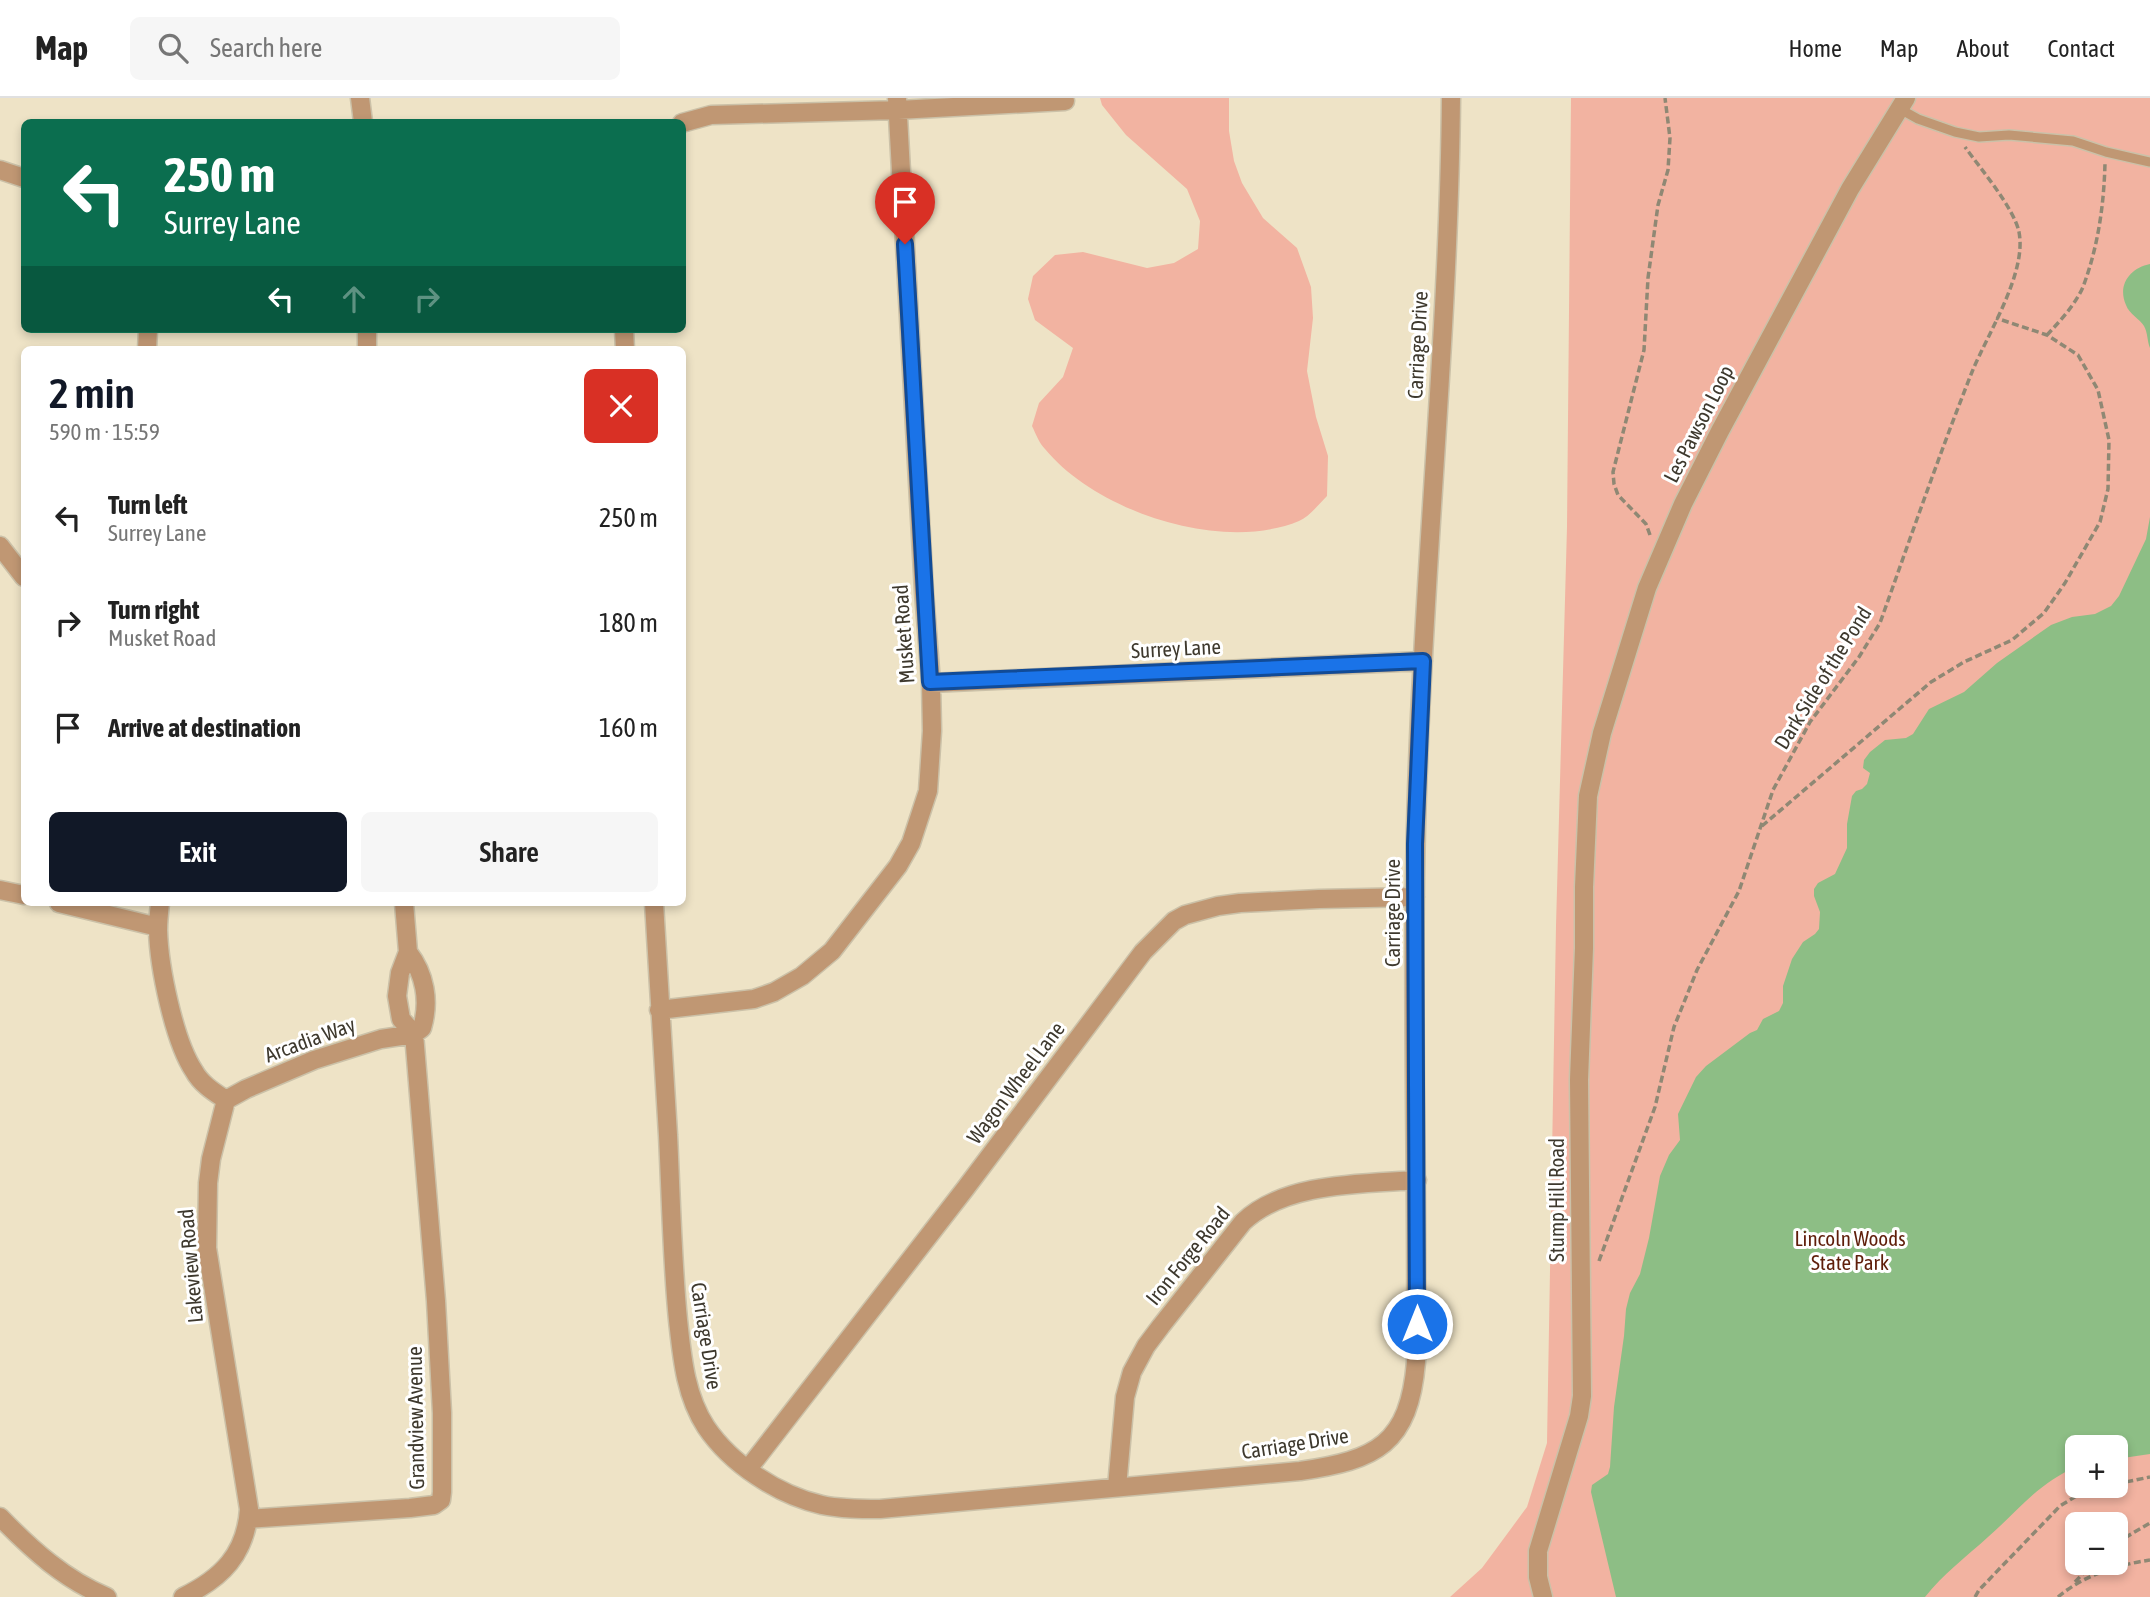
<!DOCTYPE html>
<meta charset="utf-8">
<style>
body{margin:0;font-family:"Asap Condensed",sans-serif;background:#f6f6f6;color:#222;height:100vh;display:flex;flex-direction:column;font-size:26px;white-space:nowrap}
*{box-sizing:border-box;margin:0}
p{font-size:23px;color:#767676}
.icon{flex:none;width:38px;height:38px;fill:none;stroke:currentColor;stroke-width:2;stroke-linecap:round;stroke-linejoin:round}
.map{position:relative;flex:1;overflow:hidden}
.sheet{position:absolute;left:21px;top:248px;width:665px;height:560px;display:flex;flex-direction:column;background:#fff;border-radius:10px;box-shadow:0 4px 10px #0003}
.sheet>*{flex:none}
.top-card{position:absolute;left:21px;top:21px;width:665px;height:214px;border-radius:10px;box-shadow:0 4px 10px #0003;background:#0b6e4f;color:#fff;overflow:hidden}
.tools{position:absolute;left:2065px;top:1337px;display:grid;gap:14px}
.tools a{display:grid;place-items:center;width:63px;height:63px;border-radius:10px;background:#fff;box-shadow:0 4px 10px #0003;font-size:35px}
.pin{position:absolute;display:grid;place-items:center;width:60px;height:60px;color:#fff;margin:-72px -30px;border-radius:50% 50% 50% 0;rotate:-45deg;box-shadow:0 0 7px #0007}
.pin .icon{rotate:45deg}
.me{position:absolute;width:77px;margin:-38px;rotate:0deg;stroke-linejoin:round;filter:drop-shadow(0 0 5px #0008)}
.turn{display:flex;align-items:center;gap:24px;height:147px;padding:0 28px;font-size:32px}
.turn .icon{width:91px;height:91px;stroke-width:2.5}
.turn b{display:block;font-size:49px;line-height:60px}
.lanes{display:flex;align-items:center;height:66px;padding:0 28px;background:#0003;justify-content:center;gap:35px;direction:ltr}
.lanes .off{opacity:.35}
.round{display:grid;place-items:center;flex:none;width:74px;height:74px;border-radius:10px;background:#f6f6f6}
.head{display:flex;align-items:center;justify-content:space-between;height:119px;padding:0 28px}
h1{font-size:42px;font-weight:600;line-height:52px;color:#111827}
.button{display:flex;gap:14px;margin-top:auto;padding:14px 28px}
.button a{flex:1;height:80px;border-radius:10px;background:#111827;color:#fff;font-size:28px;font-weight:600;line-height:80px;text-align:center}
.button a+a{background:#f6f6f6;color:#222}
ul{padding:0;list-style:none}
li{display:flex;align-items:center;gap:21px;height:105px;padding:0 28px}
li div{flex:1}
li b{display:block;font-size:26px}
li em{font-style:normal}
header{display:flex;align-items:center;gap:42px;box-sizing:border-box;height:98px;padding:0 35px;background:#fff;border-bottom:2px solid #e0e0e0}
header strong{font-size:33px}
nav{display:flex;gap:38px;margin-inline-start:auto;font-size:24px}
.search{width:490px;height:63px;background:#f6f6f6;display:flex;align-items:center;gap:18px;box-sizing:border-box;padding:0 24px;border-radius:10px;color:#767676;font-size:26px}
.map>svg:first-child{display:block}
.green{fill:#f2b3a1;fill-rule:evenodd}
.water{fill:#8dbe85}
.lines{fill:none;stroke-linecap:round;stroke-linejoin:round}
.service-casing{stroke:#cbc1a8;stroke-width:12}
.minor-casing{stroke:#cbc1a8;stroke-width:21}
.path{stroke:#8f8874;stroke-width:3.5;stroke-dasharray:7 3.5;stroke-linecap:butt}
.service{stroke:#c09773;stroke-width:9}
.minor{stroke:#c09773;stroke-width:18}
.route-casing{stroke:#114b97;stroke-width:18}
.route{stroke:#1a73e8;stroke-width:12}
.labels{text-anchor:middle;stroke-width:6;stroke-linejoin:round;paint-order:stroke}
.street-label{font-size:21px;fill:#3e392e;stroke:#fff}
.park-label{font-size:21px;fill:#5f1e0a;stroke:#fff}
</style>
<header>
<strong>Map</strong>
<div class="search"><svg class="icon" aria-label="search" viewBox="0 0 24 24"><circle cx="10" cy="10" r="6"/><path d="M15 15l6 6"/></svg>Search here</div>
<nav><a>Home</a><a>Map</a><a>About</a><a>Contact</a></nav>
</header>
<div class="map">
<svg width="2150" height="1499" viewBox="0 0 2150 1499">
<rect width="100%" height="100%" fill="#eee3c6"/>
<path class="green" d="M1100,0H1229V33L1234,63L1242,85L1263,120L1297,150L1311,189L1313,220L1307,273L1316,319L1328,358L1327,398C1319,406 1309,419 1299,423C1222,455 1097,414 1045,351C1039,345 1036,336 1032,328L1039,305L1063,279L1073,250L1035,222L1028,201L1033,178L1055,157L1083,154L1147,170L1174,165L1198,151L1200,123L1187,91L1126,37L1102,7Z
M1571,0H2150V1499H1450L1482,1470L1527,1409L1547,1345L1556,828L1567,429ZM2077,1349H2116V1388H2077ZM2077,1426H2116V1465H2077Z"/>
<path class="water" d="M2150,166V250C2147,243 2148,235 2144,228C2140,221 2129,216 2126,207C2117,187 2130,170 2150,166Z
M2150,419V1356L2116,1361V1349H2077V1369C2040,1383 2018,1413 1988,1439C1966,1459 1943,1476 1925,1499H1616L1591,1394L1592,1387L1608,1376L1610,1369L1614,1309L1624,1238L1626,1211L1630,1195L1640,1176L1649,1140L1660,1078L1669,1057L1680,1042L1678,1016L1696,979L1706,968L1750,935L1757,932L1763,921L1779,913L1783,905V888L1792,861L1803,844L1815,836L1819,831L1820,814L1814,798V791L1818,785L1835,776L1847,750V726L1852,698L1856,693L1862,691L1867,686L1870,675L1863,670L1864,662L1870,654L1885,642L1906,640L1913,636L1929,611L1964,594L1997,565L2051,527L2072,519L2095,516L2111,508L2119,498L2146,441Z"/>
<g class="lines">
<g class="service-casing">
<path id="service" d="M1900,11L1918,21L1955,34L1979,39L2009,37L2073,43L2106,54L2150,64"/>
</g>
<g class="minor-casing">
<path id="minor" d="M360,0L363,24
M682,25L711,17L898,12L1065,3
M0,72L24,80
M624,231L625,252
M147,252L148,231
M367,252V231
M0,448L24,479
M931,585L1423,563
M0,792L24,797
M59,805L158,829
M160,805C159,814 158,823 158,832C159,869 174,943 194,973C201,986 214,994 226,1002
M654,805C658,883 663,960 668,1037C671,1099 672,1161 678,1222C682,1258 685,1297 706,1329C731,1366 778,1397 822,1407C841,1411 860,1411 880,1411L1300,1373C1377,1362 1409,1346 1416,1264C1418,1065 1410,866 1418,666C1426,444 1449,222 1451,0
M659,912L754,901L774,894L802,878L832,853L898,768L911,745L928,693L932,633L931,585L924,494L897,0
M226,1002L246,991L314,962L381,941L414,936L422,930C430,903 425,876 408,854
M748,1371L965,1091L1143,854L1174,823L1185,817L1218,808L1240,805L1319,801L1415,799
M1117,1389L1125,1299L1132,1274L1146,1248L1161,1228L1243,1124C1285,1084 1362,1086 1417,1082
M0,1419C31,1451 65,1482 107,1499
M248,1421L410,1410L434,1407L441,1402L442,1394V1315L436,1203L414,936L401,921L397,898L400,875L408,854L404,805
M183,1499C222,1480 246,1456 249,1411L207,1150L208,1085L211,1061L226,1002
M1543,1499L1538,1479V1453L1579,1318L1582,1298L1579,982L1584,850V789L1588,698L1602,635L1647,490L1683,406L1720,333L1850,91L1906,0"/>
</g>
<path class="path" d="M2047,237C2060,223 2075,207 2083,189C2098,149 2104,107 2105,65
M1650,437L1646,426L1618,397L1614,386L1613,374L1644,252L1648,180L1658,107L1668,72L1670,40L1665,0
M1762,728L1931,584L1964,564L2012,542L2044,515L2065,485L2100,424L2108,391L2109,342L2098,292L2078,257L2047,237L1996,220
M1599,1163L1655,1009L1674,929L1697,872L1739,793L1773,692L1810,624L1859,559L1880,525C1910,441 1939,357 1972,274C1988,235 2027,175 2019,134C2014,110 1980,70 1965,49
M2116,1386L2150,1379
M2116,1445L2150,1425
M2075,1484L2093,1465
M1975,1499L1979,1492L2060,1408L2078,1397L2109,1388
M2058,1499C2084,1477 2117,1467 2150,1462"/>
<use href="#service" class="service"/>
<use href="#minor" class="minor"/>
</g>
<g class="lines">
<g class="route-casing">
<path id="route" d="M905,146L930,584L1423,563L1415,746L1417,1226"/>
</g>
<use href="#route" class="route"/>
</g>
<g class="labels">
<g class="street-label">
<text transform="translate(1418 247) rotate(-87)" y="7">Carriage Drive</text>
<text transform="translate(1699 326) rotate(-63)" y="7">Les Pawson Loop</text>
<text transform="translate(904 536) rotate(-94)" y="7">Musket Road</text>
<text transform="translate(1176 551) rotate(-3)" y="7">Surrey Lane</text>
<text transform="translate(1823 580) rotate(-58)" y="7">Dark Side of the Pond</text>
<text transform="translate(1393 815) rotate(-90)" y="7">Carriage Drive</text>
<text transform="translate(310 942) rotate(-20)" y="7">Arcadia Way</text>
<text transform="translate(1016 985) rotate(-53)" y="7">Wagon Wheel Lane</text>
<text transform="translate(1557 1102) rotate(-90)" y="7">Stump Hill Road</text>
<text transform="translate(1188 1158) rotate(-51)" y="7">Iron Forge Road</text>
<text transform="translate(191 1168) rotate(-95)" y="7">Lakeview Road</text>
<text transform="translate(706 1238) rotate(81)" y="7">Carriage Drive</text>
<text transform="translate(416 1320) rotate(-91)" y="7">Grandview Avenue</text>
<text transform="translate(1295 1346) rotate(-9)" y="7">Carriage Drive</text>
</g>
<g class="park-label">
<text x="1850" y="1148">Lincoln Woods<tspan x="1850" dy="24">State Park</tspan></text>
</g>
</g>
</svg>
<div class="tools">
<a>+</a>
<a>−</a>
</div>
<div class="pin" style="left:905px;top:146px;background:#d93025"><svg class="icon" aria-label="arrive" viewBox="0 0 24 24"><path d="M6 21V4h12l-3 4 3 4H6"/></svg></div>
<svg class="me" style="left:1417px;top:1226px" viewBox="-20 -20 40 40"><circle r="17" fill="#1a73e8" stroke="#fff" stroke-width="3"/><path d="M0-11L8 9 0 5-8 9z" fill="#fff"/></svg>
<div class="top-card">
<div class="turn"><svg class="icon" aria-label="left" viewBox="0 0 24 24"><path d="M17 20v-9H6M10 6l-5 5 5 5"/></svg><div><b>250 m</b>Surrey Lane</div></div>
<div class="lanes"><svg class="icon" aria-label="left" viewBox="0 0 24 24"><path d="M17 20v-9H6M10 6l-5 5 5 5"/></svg><svg class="icon off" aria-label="ahead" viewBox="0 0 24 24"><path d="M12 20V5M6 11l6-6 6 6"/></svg><svg class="icon off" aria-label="right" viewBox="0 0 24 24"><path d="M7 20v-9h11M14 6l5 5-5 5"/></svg></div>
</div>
<section class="sheet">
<div class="head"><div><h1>2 min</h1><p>590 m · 15:59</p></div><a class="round" style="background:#d93025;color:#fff"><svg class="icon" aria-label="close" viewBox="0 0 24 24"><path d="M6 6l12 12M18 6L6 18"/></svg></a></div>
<ul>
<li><svg class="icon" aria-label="left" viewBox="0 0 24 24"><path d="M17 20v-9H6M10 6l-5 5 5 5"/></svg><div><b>Turn left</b><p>Surrey Lane</p></div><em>250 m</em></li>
<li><svg class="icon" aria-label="right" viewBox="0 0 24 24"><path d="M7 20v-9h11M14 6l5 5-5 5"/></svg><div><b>Turn right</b><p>Musket Road</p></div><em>180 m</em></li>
<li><svg class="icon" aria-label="arrive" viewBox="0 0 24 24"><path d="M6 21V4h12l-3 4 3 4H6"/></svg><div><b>Arrive at destination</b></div><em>160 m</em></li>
</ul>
<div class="button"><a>Exit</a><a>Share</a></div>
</section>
</div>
